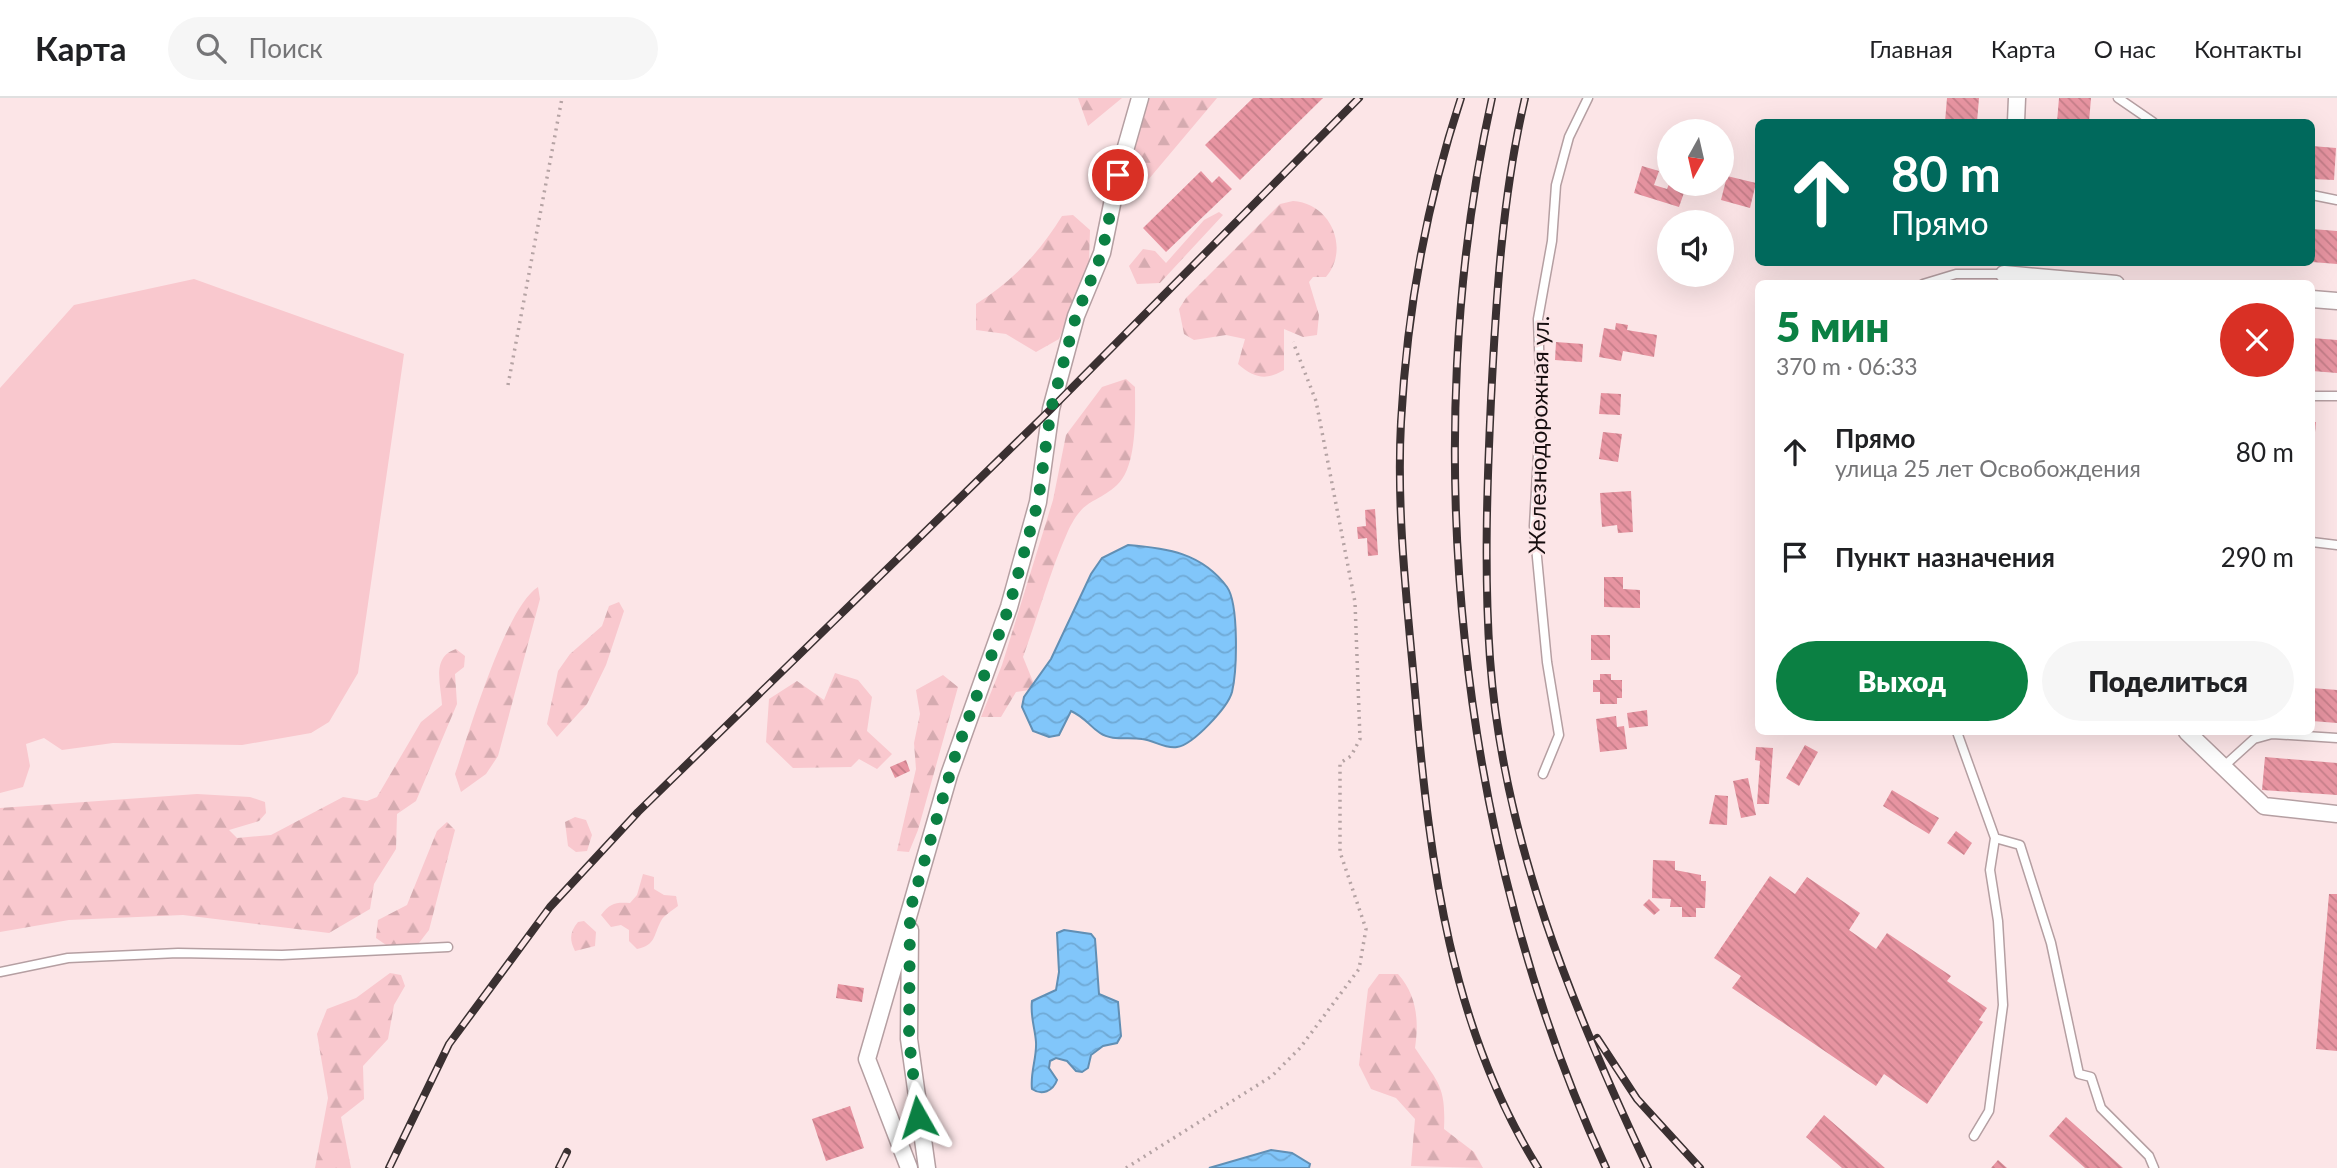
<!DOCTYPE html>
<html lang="ru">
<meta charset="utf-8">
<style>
body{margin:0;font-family:Lato,sans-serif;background:#f6f6f6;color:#202124;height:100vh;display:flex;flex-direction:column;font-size:26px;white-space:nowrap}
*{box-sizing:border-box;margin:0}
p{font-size:23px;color:#757577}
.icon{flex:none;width:38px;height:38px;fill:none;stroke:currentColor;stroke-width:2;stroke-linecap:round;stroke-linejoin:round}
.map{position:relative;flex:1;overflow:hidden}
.side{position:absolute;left:1755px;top:182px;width:560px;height:455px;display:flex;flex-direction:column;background:#fff;border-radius:10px;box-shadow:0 7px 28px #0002}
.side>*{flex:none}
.top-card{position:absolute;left:1755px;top:21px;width:560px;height:147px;border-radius:10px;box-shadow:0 7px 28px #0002;background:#00695c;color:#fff;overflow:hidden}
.needle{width:46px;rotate:188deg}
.fabs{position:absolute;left:1657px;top:21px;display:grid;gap:14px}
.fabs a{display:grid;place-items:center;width:77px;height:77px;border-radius:50%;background:#fff;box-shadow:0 7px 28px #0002;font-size:35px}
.pin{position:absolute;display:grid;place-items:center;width:60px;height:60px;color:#fff;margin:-30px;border:4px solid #fff;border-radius:50%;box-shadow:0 2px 7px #0007}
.me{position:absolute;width:77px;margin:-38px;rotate:354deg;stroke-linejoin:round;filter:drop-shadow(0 0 5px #0008)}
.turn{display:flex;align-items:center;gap:24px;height:147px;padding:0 21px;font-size:32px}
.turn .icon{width:91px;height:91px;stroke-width:2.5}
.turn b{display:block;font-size:49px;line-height:60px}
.round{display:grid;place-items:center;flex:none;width:74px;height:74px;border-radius:37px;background:#f6f6f6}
.summary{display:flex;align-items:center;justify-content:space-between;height:119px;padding:0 21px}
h1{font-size:42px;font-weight:800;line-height:52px;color:#0b8043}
.cta{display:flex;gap:14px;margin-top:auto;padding:14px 21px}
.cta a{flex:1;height:80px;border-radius:42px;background:#0b8043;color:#fff;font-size:28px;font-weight:800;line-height:80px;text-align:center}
.cta a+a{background:#f6f6f6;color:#202124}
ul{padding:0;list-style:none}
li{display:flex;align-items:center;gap:21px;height:105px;padding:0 21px}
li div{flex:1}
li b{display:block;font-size:26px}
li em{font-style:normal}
header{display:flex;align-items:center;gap:42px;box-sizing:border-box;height:98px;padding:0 35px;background:#fff;border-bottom:2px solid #e0e0e0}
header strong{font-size:33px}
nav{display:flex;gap:38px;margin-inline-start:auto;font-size:24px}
.search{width:490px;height:63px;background:#f6f6f6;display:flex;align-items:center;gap:18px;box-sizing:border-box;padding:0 24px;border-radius:38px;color:#757577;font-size:26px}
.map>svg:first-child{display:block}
.green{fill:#f9c8ce}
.forest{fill:url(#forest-firs)}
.water{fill:url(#water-waves);stroke:#618fb4;stroke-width:2}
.building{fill:url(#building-back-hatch)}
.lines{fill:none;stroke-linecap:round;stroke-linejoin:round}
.lane-casing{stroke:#b59fa2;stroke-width:11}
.street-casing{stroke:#b59fa2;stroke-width:19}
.path{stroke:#b5a3a4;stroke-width:3.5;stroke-dasharray:2 5;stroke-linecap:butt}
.lane{stroke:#fff;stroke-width:8}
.street{stroke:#fff;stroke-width:16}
.rail-casing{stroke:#3a3031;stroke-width:8}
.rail{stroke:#fce5e7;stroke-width:5;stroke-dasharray:16;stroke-linecap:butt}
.route{stroke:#0b8043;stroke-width:12;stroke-dasharray:0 21.6}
.labels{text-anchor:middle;stroke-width:5;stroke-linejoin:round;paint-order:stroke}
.street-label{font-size:23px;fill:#160e0f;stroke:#fce5e7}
</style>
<header>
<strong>Карта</strong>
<div class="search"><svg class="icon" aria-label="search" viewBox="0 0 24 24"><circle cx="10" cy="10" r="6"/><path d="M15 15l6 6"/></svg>Поиск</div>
<nav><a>Главная</a><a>Карта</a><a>О нас</a><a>Контакты</a></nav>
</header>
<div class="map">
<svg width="2337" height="1070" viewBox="0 0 2337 1070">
<defs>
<pattern id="forest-firs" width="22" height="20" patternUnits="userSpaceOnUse" patternTransform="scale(1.75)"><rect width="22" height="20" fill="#f9c8ce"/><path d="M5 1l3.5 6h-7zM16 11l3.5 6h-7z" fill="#d5abb0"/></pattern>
<pattern id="water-waves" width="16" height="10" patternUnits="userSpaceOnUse" patternTransform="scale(1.75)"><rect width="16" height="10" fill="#81c6fa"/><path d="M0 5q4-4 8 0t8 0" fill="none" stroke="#6fa9d5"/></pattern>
<pattern id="building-back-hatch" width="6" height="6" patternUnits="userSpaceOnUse" patternTransform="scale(1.75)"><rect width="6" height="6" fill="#e794a1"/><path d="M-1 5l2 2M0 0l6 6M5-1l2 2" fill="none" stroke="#c57e89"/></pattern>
</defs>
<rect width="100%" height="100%" fill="#fce5e7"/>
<path class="green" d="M194,181L404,256L358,575L329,624L311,635L242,647L113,645L62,652L44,640L26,646L30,668L23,689L0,695V290L74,207Z"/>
<path class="forest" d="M1078,0H1122L1088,28Z
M1149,0H1217L1132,101L1119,94Z
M1293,103C1331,105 1350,151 1326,179H1313L1309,184L1319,217L1317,237L1303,239L1284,231V272C1266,283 1254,280 1238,266L1245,241L1226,237L1194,242L1184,236L1179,211L1186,200L1280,106Z
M1219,114L1223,117L1160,185L1137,186L1129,168L1143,151L1155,153L1166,165L1204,122Z
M1073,117L1090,132L1089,164L1059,241L1036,254L1006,236L976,232V206C1013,183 1039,155 1062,118Z
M1126,281L1135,289C1135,314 1138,368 1117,387C1095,407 1084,399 1068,433C1050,473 1038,518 1023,559L1036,591L1016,594L1001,619H981L1002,567L1053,402L1066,337L1102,289Z
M538,489L540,501L498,658L486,676L461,694L455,676C469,635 505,510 538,489Z
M619,504L624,513L606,567L587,606L557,639L547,626L558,573L570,556L602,528L609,508Z
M456,551L465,558L464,569L455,576L457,606L416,703L397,716L396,751L374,786L370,811L329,835L183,817L69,822L0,834V710L197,696L250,699L265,704L266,715L259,723L229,732L237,740L271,737L343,699L367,703L377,699L421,624L442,607C441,586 431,559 456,551Z
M835,575L858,582L872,599L867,633L892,656L877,671L859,661L851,669L793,670L766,644L769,601L797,583L824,602Z
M943,577L958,589L918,732L909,754L897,753L916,671L914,645L920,616L916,592Z
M575,719L586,722L592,737L587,753L576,754L568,748L565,724Z
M447,724L455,732L429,832L412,854L389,849L376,840L378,822L407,807L437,733Z
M643,776L654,779V791L664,797L676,798L678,808C672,813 664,817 661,823C653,838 656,847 637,851L629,843V832L621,827L611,829L601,817C610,805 616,804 630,805L637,797Z
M584,823L596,834L595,848L575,853C569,841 570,834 578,824Z
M390,875L401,877L405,888L394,907L388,941L363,968L364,1001L341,1019L351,1070H315L328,1000L317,936L327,911L356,900Z
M1379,876H1398C1417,897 1419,923 1415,950C1438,985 1446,987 1444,1031L1474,1054L1483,1070L1411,1068L1415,1021L1396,1000L1371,991L1359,967L1368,891Z"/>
<path class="water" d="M1128,447C1167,450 1202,455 1227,489C1239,506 1237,573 1232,594C1228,609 1193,647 1177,649C1164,651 1154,642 1142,641C1129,639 1111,643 1100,635C1088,627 1086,620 1071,613L1059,637L1049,639L1033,633L1022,609L1024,599L1051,561L1091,476L1102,460Z
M1064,832L1091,836L1095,841L1099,896L1118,904L1121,938L1117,945L1103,948L1091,957L1088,970L1082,974L1076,973L1067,963L1056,960L1050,963L1049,970L1057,982C1053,993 1042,998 1032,991C1030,974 1037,960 1036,944C1035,930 1030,918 1032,903L1056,892L1059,874L1057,835Z
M1271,1052L1292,1055L1310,1066L1309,1070H1209Z"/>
<path class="building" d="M1253,0H1323L1240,82L1205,47Z
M1947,0H1979L1977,24H1945Z
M2059,0H2091L2089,24H2057Z
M2312,48L2336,50L2334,82L2312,81Z
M1642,68L1659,73L1654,87L1667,91L1669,86H1687L1679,109L1634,95Z
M1201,73L1212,85L1219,78L1232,91L1166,154L1143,130Z
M1727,78L1756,85L1750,110L1721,102Z
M2312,131L2337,133V166L2312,164Z
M1616,225L1628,227L1627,232L1657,237L1654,259L1623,253L1621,263L1599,259L1604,230L1615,232Z
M2312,240L2337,242V275L2312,273Z
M1556,244L1583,246L1582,264L1555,262Z
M1601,295L1621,296L1620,317L1599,316Z
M2312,324H2316L2314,345H2312Z
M1603,334L1622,336L1618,364L1599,361Z
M1631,393L1633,434L1618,435L1617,427L1602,429L1600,395Z
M1375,411L1378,457L1368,458L1367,440L1358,441L1357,429L1366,428L1365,412Z
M1604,479H1623V491L1640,492V510L1604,509Z
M1591,537H1610V562H1591Z
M1600,576H1611V582H1622V600H1617V606H1600V594H1593V582H1600Z
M2312,590L2337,592V625L2312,623Z
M1647,612L1648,628L1629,630L1627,615Z
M1616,618L1617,629L1624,628L1627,651L1600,654L1596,621Z
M1805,647L1818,654L1799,688L1786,680Z
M1756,649L1773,650L1769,706H1757L1760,663L1755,662Z
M2265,659L2337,665V697L2262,692Z
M906,662L910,673L895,680L890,669Z
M1748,680L1756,717L1741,720L1733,683Z
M1892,692L1939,720L1929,736L1883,708Z
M1715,697L1728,698L1727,727L1709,726Z
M1956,733L1972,745L1964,757L1947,745Z
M1653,762L1675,763V772L1701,777V783H1706L1705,810H1696V819H1682V809H1670L1671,801L1652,800Z
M1770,778L1795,796L1807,779L1860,815L1849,832L1876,851L1887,835L1951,878L1947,883L1987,910L1979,922L1983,924L1927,1006L1884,976L1876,988L1732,890L1741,878L1714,860Z
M2329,796H2337V953L2316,951Z
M1649,801L1660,812L1654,817L1643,807Z
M838,886L864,890L862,904L836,900Z
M850,1008L864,1050L826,1063L812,1021Z
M1824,1017L1885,1070H1842L1806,1039Z
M2066,1019L2123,1070H2085L2049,1038Z
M1998,1062L2007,1070H1991Z"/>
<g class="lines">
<g class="lane-casing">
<path id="lane" d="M2118,0L2153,24
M2312,97L2337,102
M1923,186L1956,176H2004
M2312,298H2337
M2312,444L2337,447
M1957,634L1995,740L1990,772L1998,823L2003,907L1989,1013L1974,1038
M2223,669L2254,641L2272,636L2337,640
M1543,676L1559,637L1547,564L1534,428L1541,304L1538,221L1552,143L1556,87L1569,39L1588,0
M1995,740L2020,747L2051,845L2079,976L2091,979L2101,1010L2149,1058L2154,1070
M0,874L68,860L178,855L282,857L448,849"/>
</g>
<g class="street-casing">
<path id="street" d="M2016,24L2017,0
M2004,176L2116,186
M2312,201L2337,203
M2187,634L2264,708L2337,716
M910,832L909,941L927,1070
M909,1070L867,961L949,677L1009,509L1038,404L1051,311L1076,218L1102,155L1118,77L1140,0"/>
</g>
<path class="path" d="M508,287L562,0
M1126,1070L1272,978L1300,950L1359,871L1366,831L1340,754V665L1351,658L1360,641L1355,504L1316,303L1293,244"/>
<use href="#lane" class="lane"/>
<use href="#street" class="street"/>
<g class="rail-casing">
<path id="rail" d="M1461,0C1426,106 1407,213 1401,324C1396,417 1408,513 1416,605C1430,766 1451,930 1538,1070
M1492,0C1416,343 1458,751 1606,1070
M1525,0C1502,99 1496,201 1491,302C1487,388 1484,475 1490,561C1503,741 1572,909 1648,1070
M1597,940L1637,1001L1700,1070
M389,1070L449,946L550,809L638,714L1051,311L1359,0
M559,1070L567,1054"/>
</g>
<use href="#rail" class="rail"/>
</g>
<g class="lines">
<path class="route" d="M918,1019L909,941L910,812L956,655L1009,509L1038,404L1051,311L1076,218L1102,155L1118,77"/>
</g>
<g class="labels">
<g class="street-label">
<text transform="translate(1539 337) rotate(-89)" y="8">Железнодорожная ул.</text>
</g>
</g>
</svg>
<div class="fabs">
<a><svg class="needle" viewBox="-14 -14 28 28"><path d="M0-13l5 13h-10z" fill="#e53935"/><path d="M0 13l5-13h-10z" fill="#757577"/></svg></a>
<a><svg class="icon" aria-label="sound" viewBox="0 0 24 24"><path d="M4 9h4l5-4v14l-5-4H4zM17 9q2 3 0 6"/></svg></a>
</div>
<div class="pin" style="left:1118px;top:77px;background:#d93025"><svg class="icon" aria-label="arrive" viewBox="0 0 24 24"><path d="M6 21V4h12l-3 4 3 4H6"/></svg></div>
<svg class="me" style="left:918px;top:1019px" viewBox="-20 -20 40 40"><path d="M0-17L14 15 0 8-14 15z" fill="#0b8043" stroke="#fff" stroke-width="4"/></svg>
<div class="top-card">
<div class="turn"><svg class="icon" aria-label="ahead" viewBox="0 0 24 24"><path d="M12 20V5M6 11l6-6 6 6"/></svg><div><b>80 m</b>Прямо</div></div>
</div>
<section class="side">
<div class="summary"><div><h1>5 мин</h1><p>370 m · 06:33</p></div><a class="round" style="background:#d93025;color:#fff"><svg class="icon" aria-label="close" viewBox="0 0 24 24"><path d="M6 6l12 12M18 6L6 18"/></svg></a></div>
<ul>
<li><svg class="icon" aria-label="ahead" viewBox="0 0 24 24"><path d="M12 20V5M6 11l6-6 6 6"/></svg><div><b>Прямо</b><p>улица 25 лет Освобождения</p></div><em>80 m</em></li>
<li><svg class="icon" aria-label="arrive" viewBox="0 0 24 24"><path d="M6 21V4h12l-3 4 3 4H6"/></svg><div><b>Пункт назначения</b></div><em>290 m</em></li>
</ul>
<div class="cta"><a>Выход</a><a>Поделиться</a></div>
</section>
</div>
